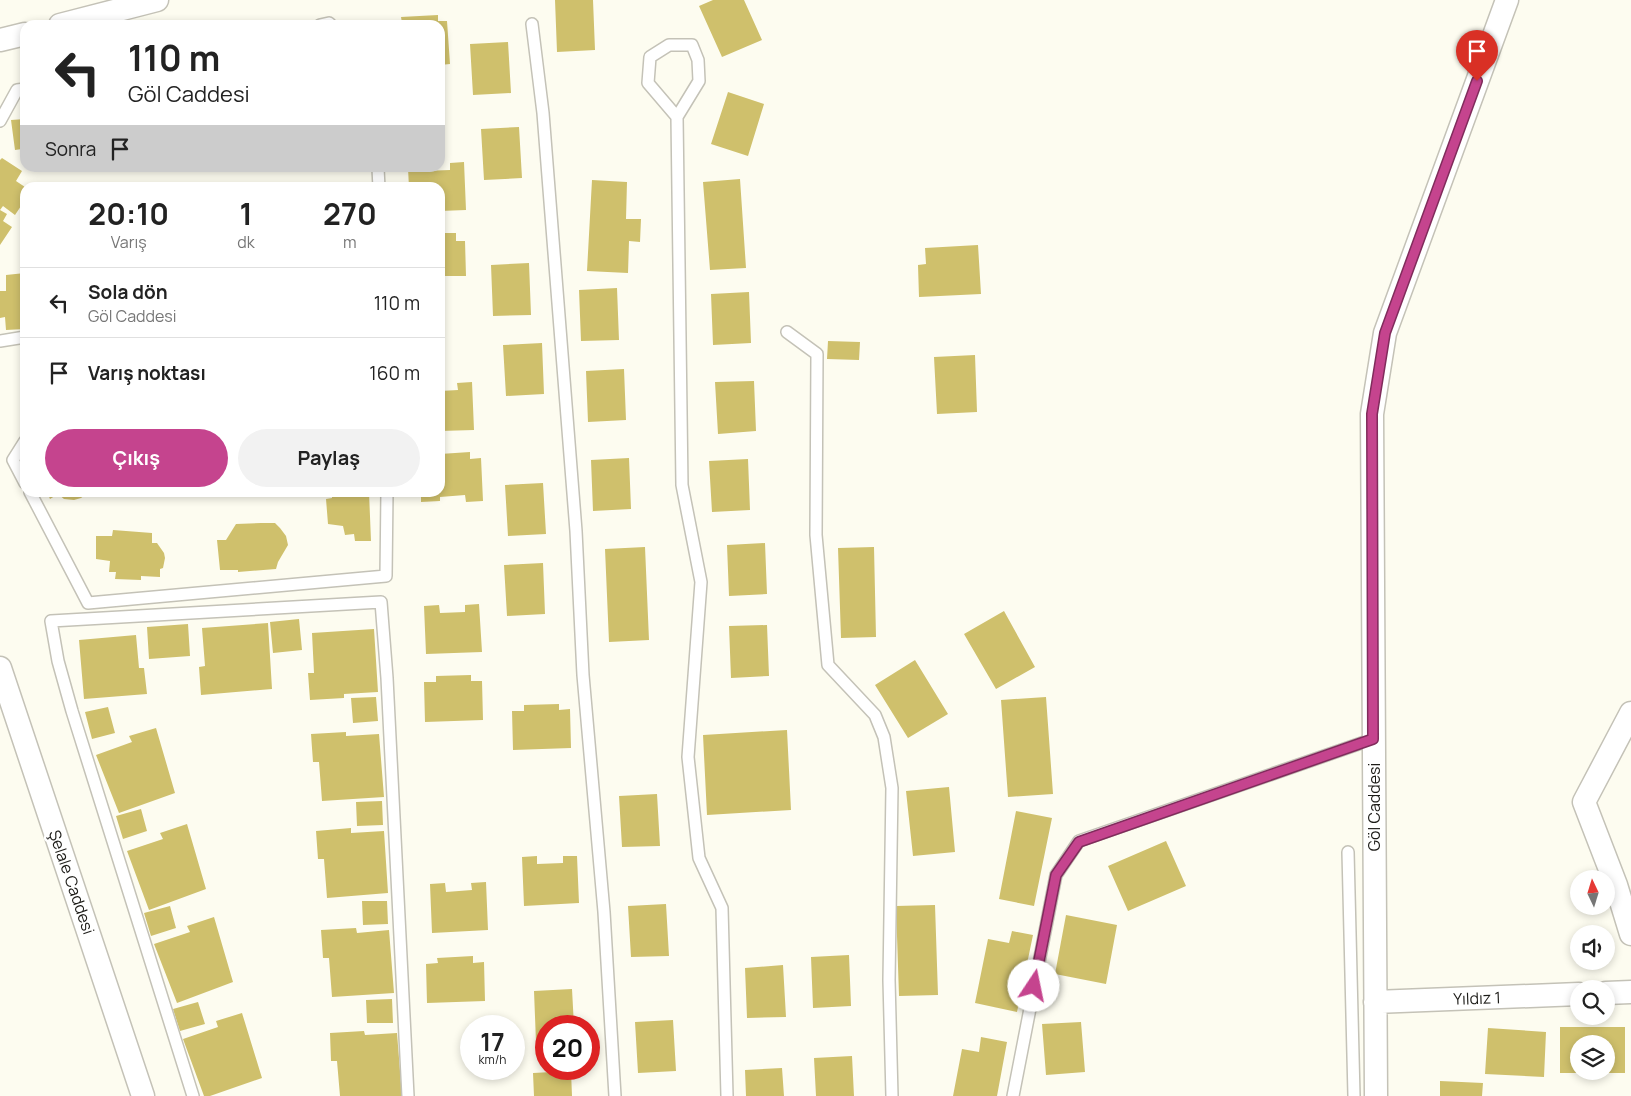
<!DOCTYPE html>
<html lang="tr">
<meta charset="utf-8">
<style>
body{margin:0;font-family:Manrope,sans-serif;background:#f2f2f2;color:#222;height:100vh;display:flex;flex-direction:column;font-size:19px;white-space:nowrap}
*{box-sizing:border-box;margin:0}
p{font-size:16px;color:#767676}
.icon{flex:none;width:28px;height:28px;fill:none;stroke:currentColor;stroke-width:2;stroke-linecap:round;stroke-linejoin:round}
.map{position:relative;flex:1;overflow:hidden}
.sheet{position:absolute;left:20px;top:182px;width:425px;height:315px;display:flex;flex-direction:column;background:#fff;border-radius:15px;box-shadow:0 2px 8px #0003}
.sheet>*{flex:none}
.hud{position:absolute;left:20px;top:20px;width:425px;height:152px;border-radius:15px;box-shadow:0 2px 8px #0003;background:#fff;color:#222;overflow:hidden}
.needle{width:32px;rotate:356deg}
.controls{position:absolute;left:1570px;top:870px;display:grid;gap:10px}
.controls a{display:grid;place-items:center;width:45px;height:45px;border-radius:50%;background:#fff;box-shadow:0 2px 8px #0003;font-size:25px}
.speed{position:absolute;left:460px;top:1015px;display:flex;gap:10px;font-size:25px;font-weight:700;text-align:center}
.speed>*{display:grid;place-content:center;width:65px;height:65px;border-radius:50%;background:#fff;box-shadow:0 2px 8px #0003;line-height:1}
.speed small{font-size:12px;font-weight:400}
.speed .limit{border:8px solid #d22;background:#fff;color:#111}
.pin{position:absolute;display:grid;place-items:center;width:42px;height:42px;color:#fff;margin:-51px -21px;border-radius:50% 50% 50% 0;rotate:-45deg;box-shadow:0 0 5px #0007}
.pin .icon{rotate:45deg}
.me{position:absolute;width:55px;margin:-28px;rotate:11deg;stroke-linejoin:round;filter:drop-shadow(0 0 4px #0008)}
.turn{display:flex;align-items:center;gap:18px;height:105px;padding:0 25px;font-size:22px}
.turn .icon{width:65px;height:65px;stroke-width:2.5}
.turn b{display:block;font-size:35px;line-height:42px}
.then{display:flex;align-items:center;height:48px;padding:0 25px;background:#0003;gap:10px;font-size:19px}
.eta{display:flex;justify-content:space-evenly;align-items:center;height:85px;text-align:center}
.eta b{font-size:30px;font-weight:700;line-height:35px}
.button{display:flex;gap:10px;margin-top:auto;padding:10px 25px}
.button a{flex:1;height:58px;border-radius:30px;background:#c5448e;color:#fff;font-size:20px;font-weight:700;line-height:58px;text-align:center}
.button a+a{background:#f2f2f2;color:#222}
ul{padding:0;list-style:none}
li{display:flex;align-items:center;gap:15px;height:70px;padding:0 25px;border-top:1px solid #e0e0e0}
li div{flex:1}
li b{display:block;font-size:19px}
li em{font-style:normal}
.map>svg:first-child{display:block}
.building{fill:#cfc06c}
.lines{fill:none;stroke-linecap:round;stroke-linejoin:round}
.lane-casing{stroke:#c4c2b7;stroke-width:14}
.street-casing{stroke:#c4c2b7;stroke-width:25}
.lane{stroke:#fff;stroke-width:11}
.street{stroke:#fff;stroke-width:22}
.route-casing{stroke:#802c5c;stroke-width:12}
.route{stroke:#c5448e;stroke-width:9}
.labels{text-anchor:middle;stroke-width:5;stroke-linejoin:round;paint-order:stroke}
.street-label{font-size:16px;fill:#1c1b17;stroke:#fff}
</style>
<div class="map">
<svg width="1631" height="1096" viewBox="0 0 1631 1096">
<rect width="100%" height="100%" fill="#fdfcf0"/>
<path class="building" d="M555,0H593L595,50L557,52Z
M713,0H744L762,40L722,57L699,6Z
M438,15V21H447L450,64L440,65V25H391L390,23H402L401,17Z
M508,42L511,93L473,95L470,44Z
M728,92L764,104L748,156L711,144Z
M21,95H25V116H24Z
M25,119V157L23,158L22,149L15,150L11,120Z
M519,127L522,178L484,180L481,129Z
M2,158L22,171L16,181L25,187L22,193L25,195V200L15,215L3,206L0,210L7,214L3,221L12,227L0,245V160Z
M464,162L466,210L440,211V188H409L408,168H424V171L450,170V163Z
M740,179L746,268L710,270L703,182Z
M592,180L627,182L626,219H641L640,242L629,241L628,273L587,271Z
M440,233H456V241H465L466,276H440Z
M978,245L981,294L919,297L918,265L926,264L925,248Z
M529,263L531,315L493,316L491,265Z
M25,273V329L6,330L5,317L0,318V291H6V275Z
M617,288L619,340L581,341L579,290Z
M749,292L751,343L713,345L711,294Z
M828,341L860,342L859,360L827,359Z
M542,343L544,394L506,396L503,345Z
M975,355L977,412L937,414L934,357Z
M624,369L626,420L588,422L586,371Z
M754,381L756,431L718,434L715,382Z
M472,382L474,430L440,431V391L458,390L457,383Z
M470,452V459L481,458L483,501L466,502L465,495L440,497V501L421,502V493L440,492V454Z
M629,458L631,509L593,511L591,460Z
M748,459L750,510L712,512L709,461Z
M543,483L546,534L508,536L505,485Z
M47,492H89L81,498L74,500L64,499L58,494L50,499Z
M332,492H369L371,541H355L354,534L345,535L343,526L328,524L326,499L332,498Z
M261,523H275L280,528L286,536L288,545L278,562L276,569L238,572V570H220L217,540H226L236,524Z
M113,530L152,533V543H157L164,553L165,558L163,568L160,569V577L141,576V580L115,579L116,572H109L110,561L96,559V536H112Z
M765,543L767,594L729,596L727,545Z
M645,547L649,640L609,642L605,549Z
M874,547L876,637L841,638L838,548Z
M543,563L545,614L507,616L504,565Z
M479,604L482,652L426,654L424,606L439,605L440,613L465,612V605Z
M1004,611L1035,667L996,689L964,634Z
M299,619L302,650L273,653L270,622Z
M268,623L272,689L201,695L199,667L205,666L202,628Z
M188,624L190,656L149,659L147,627Z
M767,625L769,676L731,678L729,626Z
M374,629L378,692L344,694V698L310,700L308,673H314L312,633Z
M136,635L139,668H144L147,694L84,699L79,640Z
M915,660L948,714L908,738L875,685Z
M471,675V681H482L483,720L425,722L424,682H436V676Z
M376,697L378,721L353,723L351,698Z
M1046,697L1053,794L1008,797L1001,700Z
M559,704V710L570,709L571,748L513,750L512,711H524V705Z
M108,707L115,733L92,739L85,712Z
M156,728L175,793L119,813L96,755L132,742L129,736Z
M787,730L791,810L707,815L703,735Z
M346,732V736L379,734L384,797L322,801L319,762H313L311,734Z
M949,787L955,852L913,856L906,791Z
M657,794L660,846L622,847L619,796Z
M382,801L383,825L357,826L356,802Z
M141,809L147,831L123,839L116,816Z
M1016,811L1052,818L1034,906L999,899Z
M187,824L206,889L149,910L127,851L163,839L160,833Z
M351,828V833L384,831L388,893L327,898L324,859H318L316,831Z
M1166,841L1186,886L1128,911L1108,866Z
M537,856V864L563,863V856H577L579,903L524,906L522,857Z
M486,882L488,930L432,933L430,884L445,883L446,892L472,890L471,883Z
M362,901H387L388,924L363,925Z
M666,904L669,956L631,957L628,906Z
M935,905L938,995L899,996L896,906Z
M170,906L176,928L151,936L144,913Z
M1066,915L1117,925L1106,984L1055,974Z
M214,917L233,982L177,1003L154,944L190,932L187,926Z
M356,928L357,933L389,930L394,993L332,997L329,958H323L321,930Z
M1012,931L1033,935L1017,1012L975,1003L988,939L1009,943Z
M849,955L851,1006L813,1008L811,957Z
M473,956V963L484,962L485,1001L427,1003L426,964L438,963L437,958Z
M783,965L786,1017L747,1018L745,968Z
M572,989L574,1026H546V1042H536L534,991Z
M392,999L393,1023H367L366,1000Z
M198,1002L205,1024L180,1031L173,1009Z
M242,1013L262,1078L210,1096H204L183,1039L218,1027L216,1021Z
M673,1020L676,1071L638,1073L635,1022Z
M1081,1022L1085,1072L1046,1075L1042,1024Z
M1560,1027H1625V1073H1606V1044H1579V1071H1586V1073H1560Z
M1488,1028L1546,1032L1544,1077L1485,1074Z
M364,1031L365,1035L397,1033L402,1096H340L337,1061H331L330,1033Z
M981,1037L1007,1042L997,1096H953L962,1049L979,1052Z
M852,1056L854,1096H816L814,1058Z
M782,1068L784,1096H746L745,1070Z
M571,1071L572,1096H534L533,1073Z
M1440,1081L1483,1083L1482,1096H1440Z"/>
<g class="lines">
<g class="lane-casing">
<path id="lane" d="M532,24L543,113L576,531L583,675L604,912L615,1096
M320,25L329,23L331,25
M677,117L648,83L650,57L669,45H692L698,60L699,81L677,117L682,485L701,582L688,757L699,858L722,908L727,1096
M0,121L17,90L25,89
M378,168L379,188
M787,332L817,354L816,535L828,665L875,715L884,737L892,788L889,980L892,1096
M0,341L25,337
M25,441L13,460L25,483
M30,492L88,603L386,576L387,492
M1348,852L1354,1096
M193,1096L72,711L58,661L51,621L381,602L387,678L408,1096
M1013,1096L1056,875L1079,841L1373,739"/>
</g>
<g class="street-casing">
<path id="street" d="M60,25L157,0
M0,40L25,34
M0,668L143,1096
M1631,713L1584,802L1616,885L1631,934
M1606,993L1631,992
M1375,1002L1579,994
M1376,1096L1372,414L1385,333L1507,0"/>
</g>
<use href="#lane" class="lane"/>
<use href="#street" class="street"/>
</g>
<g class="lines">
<g class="route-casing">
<path id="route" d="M1034,986L1056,875L1079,842L1373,739L1372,414L1385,333L1477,81"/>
</g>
<use href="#route" class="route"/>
</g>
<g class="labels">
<g class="street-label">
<text transform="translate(1374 807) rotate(-90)" y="6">Göl Caddesi</text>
<text transform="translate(72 882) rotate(71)" y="6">Şelale Caddesi</text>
<text transform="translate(1477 998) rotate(-2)" y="6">Yıldız 1</text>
</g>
</g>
</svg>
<div class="controls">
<a><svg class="needle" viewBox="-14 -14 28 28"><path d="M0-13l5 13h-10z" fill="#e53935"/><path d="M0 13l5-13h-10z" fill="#767676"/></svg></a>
<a><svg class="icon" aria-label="sound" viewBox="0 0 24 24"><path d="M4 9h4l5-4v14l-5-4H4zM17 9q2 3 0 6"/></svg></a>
<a><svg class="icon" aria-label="search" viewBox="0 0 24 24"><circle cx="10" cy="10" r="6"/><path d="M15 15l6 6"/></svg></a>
<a><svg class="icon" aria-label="layers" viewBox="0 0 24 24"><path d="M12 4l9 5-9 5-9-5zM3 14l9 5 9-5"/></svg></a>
</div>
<div class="speed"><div>17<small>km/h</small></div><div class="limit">20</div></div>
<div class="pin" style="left:1477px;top:81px;background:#d93025"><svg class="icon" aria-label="arrive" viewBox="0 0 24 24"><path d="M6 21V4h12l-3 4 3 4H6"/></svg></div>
<svg class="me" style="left:1034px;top:986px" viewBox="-20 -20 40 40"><circle r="19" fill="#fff"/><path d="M0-13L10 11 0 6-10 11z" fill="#c5448e"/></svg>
<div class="hud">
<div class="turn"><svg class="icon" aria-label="left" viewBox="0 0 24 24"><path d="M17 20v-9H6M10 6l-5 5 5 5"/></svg><div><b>110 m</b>Göl Caddesi</div></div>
<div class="then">Sonra<svg class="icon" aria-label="arrive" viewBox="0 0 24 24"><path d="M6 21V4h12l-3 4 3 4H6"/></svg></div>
</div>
<section class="sheet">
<div class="eta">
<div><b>20:10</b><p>Varış</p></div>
<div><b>1</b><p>dk</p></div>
<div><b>270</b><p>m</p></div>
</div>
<ul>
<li><svg class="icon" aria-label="left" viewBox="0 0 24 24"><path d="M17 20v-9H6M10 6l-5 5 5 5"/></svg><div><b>Sola dön</b><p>Göl Caddesi</p></div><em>110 m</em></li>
<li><svg class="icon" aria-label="arrive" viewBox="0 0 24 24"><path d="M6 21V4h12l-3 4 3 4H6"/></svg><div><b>Varış noktası</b></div><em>160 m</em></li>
</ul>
<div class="button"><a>Çıkış</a><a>Paylaş</a></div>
</section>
</div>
